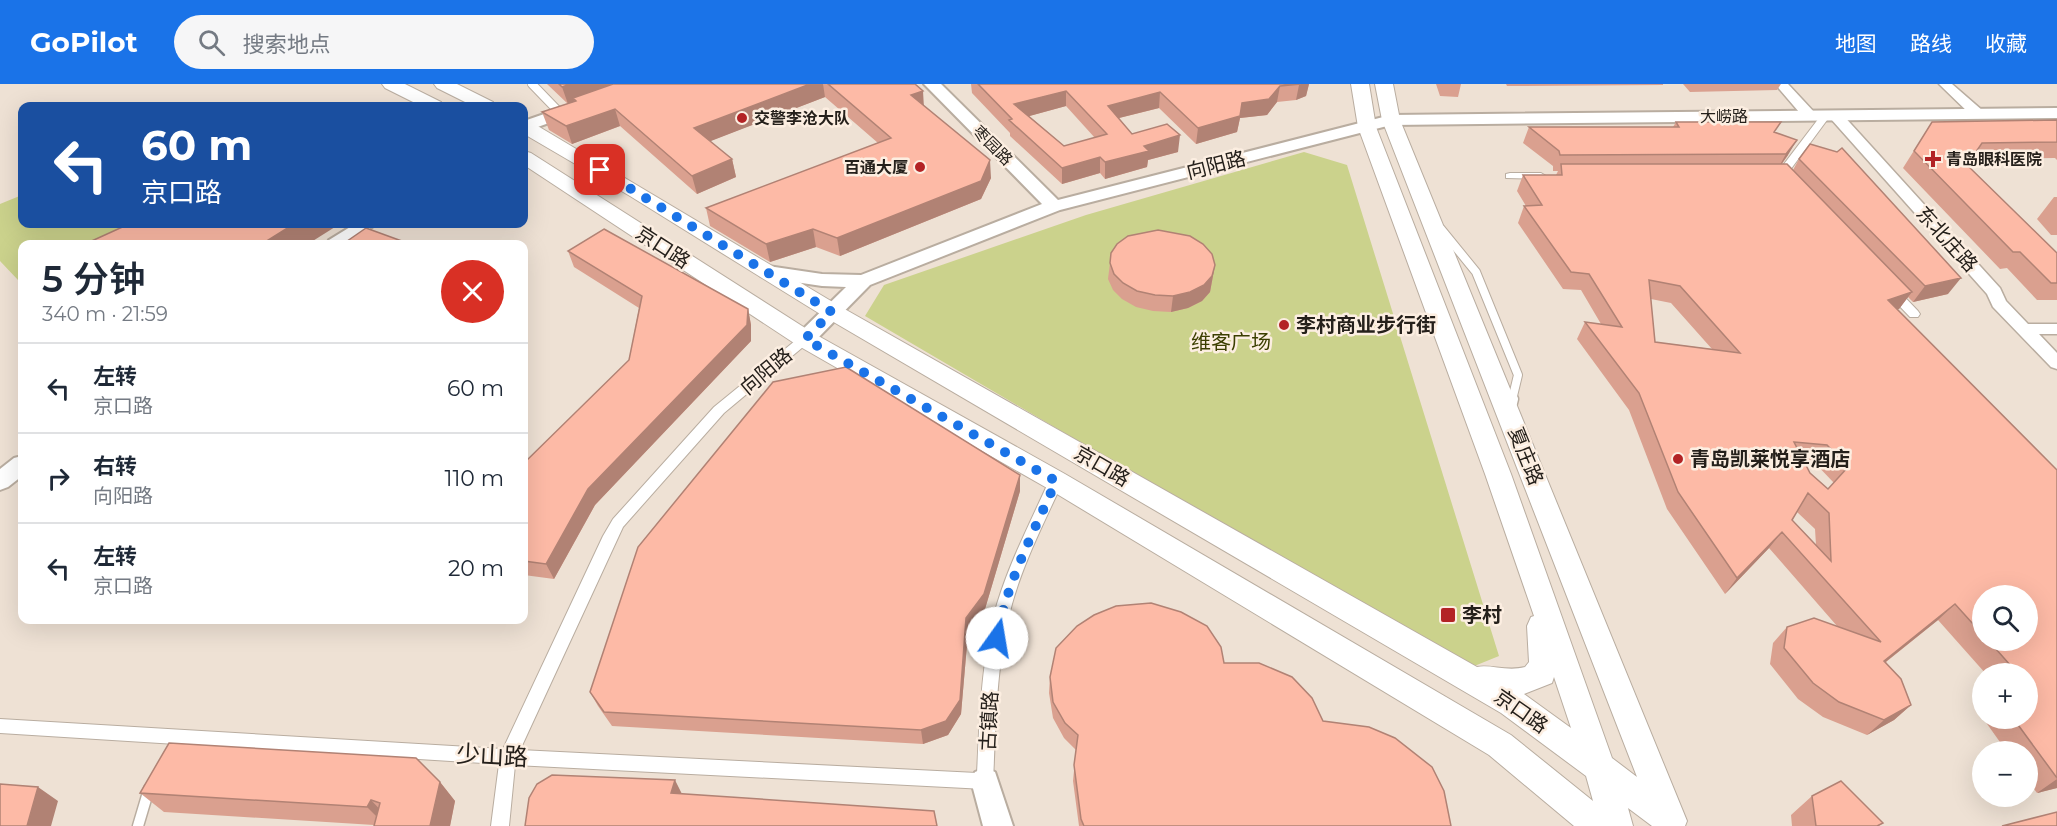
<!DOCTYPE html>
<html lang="zh">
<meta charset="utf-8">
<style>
body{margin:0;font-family:Montserrat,"Noto Sans SC",sans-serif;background:#f6f6f7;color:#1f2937;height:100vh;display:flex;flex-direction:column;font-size:22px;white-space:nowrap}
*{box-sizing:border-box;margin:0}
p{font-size:20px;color:#747a83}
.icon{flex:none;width:33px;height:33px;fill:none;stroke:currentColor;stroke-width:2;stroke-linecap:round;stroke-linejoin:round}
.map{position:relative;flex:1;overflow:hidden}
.panel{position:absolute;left:18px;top:156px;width:510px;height:384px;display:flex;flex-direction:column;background:#fff;border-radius:12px;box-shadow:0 6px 24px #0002}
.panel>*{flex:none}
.guide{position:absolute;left:18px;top:18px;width:510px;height:126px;border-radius:12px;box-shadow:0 6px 24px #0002;background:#1a4fa0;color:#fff;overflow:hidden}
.tools{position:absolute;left:1972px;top:501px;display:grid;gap:12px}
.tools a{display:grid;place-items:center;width:66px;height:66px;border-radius:50%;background:#fff;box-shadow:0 6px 24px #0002;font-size:30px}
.pin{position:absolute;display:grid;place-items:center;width:51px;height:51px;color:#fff;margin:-26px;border-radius:12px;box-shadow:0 3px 9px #0006}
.me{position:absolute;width:66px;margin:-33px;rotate:13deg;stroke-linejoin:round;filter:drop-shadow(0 0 4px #0008)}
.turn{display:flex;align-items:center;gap:21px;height:126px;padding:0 24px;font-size:27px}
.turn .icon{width:78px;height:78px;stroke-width:2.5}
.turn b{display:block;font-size:42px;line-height:51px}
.round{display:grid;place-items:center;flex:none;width:63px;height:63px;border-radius:32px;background:#f6f6f7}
.headline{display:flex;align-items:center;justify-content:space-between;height:102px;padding:0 24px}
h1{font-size:36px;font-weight:600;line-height:45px}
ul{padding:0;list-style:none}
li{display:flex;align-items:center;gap:18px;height:90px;padding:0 24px;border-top:2px solid #e0e1e3}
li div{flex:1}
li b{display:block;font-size:22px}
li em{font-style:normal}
header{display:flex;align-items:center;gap:36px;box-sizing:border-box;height:84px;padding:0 30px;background:#1a73e8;color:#fff}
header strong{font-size:28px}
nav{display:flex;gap:33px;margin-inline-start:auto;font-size:21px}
.search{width:420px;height:54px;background:#f6f6f7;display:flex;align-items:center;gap:15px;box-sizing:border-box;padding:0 21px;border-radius:33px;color:#747a83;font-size:22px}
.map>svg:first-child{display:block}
.green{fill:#cbd28c}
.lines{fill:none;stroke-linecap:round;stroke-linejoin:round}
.service-far1-casing{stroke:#b9ada0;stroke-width:10}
.service-casing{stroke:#b9ada0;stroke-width:13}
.pedestrian-casing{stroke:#b9ada0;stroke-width:2}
.minor-casing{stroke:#b9ada0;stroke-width:3}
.tertiary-casing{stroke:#b9ada0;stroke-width:4}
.secondary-casing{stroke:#b9ada0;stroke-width:2}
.service-far1{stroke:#fff;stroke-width:8}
.service{stroke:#fff;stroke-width:10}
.pedestrian{fill:#fff;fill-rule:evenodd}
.minor{fill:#fff;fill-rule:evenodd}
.tertiary{fill:#fff;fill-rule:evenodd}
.secondary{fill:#fff;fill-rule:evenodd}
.wall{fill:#daa08f;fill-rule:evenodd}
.shaded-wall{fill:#b18274}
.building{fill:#fdbaa6;stroke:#b18274;stroke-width:1.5;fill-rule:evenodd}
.route{stroke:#1a73e8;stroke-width:10;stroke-dasharray:0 18}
.poi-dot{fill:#b32325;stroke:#fceee1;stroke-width:2}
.labels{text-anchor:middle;stroke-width:5;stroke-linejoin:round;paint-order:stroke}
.far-street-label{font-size:16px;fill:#25201b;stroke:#fceee1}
.far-poi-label{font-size:16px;font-weight:bold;fill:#25201b;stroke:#fceee1;text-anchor:start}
.street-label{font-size:20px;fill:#25201b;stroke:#fceee1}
.poi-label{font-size:20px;font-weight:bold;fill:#25201b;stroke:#fceee1;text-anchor:start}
.park-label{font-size:20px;fill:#3b3e00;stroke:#fceee1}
.near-street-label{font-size:24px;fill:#25201b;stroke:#fceee1}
</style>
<header>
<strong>GoPilot</strong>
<div class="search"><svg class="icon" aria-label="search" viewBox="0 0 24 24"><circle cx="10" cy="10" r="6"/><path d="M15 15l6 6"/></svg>搜索地点</div>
<nav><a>地图</a><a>路线</a><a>收藏</a></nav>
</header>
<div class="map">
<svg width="2057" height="742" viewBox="0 0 2057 742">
<rect width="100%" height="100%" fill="#eee1d4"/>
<path class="green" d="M1304,68L1347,81L1499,572L1467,585L865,232L884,201L1086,131Z
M22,111V140H144L98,160H22V194L18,196L0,177V120Z"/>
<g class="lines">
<g class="service-far1-casing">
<path id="service-far1" d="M532,0L561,30
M1441,145L1476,188L1518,291L1512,316"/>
</g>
<g class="service-casing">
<path id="service" d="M1511,323L1513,315
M138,742L149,705"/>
</g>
<g class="pedestrian-casing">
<path id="pedestrian" d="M1825,29L1830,32L1785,93H1772V89L1778,88L1822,30Z
M1510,89H1541L1546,92L1541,95L1506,94V90Z
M1890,201L1894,202L1918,227L1920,230L1918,233H1910L1886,208L1884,205L1886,202Z
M805,251L809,252L811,255L809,258L724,329L623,443L520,666L977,689C980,632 981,575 997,520C1010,477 1031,437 1049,397L1051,393H1061L1063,397C1045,437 1024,477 1012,520C996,577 996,638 993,697L991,703L985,705L515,681L509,742H491L499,680L0,649V635L503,665L603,452L613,435L714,323L801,252Z"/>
</g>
<g class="minor-casing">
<path id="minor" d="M1775,0H1788L1815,29L1817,32L1815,35H1805Z
M1939,0H1952L1983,27L1985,30L1983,33H1973Z
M1836,28L1841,29L2000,204L2006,217L2028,240H2057V250H2039L2057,269V285L2051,283L1993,223L1987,210L1831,35L1829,32Z"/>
</g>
<g class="tertiary-casing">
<path id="tertiary" d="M924,0H941L1058,116L1391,31L2057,24V34L1391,41L1060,126L870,201L812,260L805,262L798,260L795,255L798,250L846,203L822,202L768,194L761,192L758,188L761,184L768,182L822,190L861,191L1042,120Z
M573,20L581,25L579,28L524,48V37Z
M355,140H376L348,160H327L329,156Z
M22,372V392L8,403L0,406V385L14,374Z
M985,684L995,688L1013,742H983L971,697L975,688Z"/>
</g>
<g class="secondary-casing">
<path id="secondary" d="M382,0H405L441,18L443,22H421L385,4Z
M434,0H457L493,18L495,22H473L437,4Z
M1351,0H1369L1376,43L1511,390L1612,674L1637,693L1382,36L1375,0H1393L1400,36L1687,737L1685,742H1652L1628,724L1633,742H1574L1489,671L1047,404L797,261L524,81V67L531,69L813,249L1065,390L1511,651L1593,717L1586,692L1501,629L825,233L630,112L524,50V36L531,38L841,223L1477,583C1490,580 1507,588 1525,583L1529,578L1527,542L1531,533L1534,532L1485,390L1358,43ZM1554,593L1571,644L1524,610L1552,599Z"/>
</g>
<use href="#service-far1" class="service-far1"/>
<use href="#service" class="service"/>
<use href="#pedestrian" class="pedestrian"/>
<use href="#minor" class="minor"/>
<use href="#tertiary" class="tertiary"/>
<use href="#secondary" class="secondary"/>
</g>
<path class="wall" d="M547,0H915L924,22L991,94L981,115L840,172L816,163L770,178L710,142L706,124L878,59L825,13L710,57L732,75L736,93L697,110L620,42L572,60L549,46L542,28L568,20Z
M971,0H1309L1306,12L1296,16L1277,18L1267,31L1240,34L1237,48L1196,60L1159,24L1119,34L1132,50L1178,68L1148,76L1147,83L1105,95L1100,89L1062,100L1010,52V49L972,9ZM1066,22L1095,54L1064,62L1029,32Z
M1436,0H1461L1458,13L1440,12Z
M1506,0H1663V1L1507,2Z
M1683,0H1781L1777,6L1690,8Z
M2057,36V76L2055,74L1971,75L1967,81L2057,169V216H2037L2007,184L2000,185L1903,84L1932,38Z
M1676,38L1775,49L1788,71L1782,80L1793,86L1799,75L1948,210L1913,218L1908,213L1899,225H1897L2057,386V704L2037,709L2028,697V668H2007L1985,637V634H2028V590H1986L1938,536L1886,578L1911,621L1894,636L1867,651L1823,633L1798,615L1770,580L1773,559L1787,543L1837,542L1769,464L1725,510L1667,425L1629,326L1577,255L1585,238L1601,240L1581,206L1563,205L1518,139L1524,122H1526L1517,107L1523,91H1556L1558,87H1553V82L1523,59L1529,43H1673ZM1651,215L1671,219L1712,265L1655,258ZM1804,377L1814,378L1834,399L1828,405L1810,389ZM1797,428L1815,445L1816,461L1792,436ZM1983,512L2028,556H1983Z
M2054,113H2057V151H2051L2037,135Z
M568,167L748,225L751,241V257L595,421L554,495L524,491V379L629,276L639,224L574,183Z
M1110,179L1215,181L1210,208L1202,217L1188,224L1171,228L1153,227L1136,223L1122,215L1113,206L1108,195Z
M1020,391V407L985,525L968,549L961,630L948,651L923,660L612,642L598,622L590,608Z
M1224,579L1323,637L1451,742H1079L1073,697L1076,666L1064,654L1053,634L1049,609L1050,593Z
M440,698L455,717L450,742H374V741L164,728L140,709Z
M1812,712L1883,739L1879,742H1792L1791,731Z"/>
<path class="shaded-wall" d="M570,0H623L573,14L575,17L568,20L562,3Z
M810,0H823L825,13L698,62L694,44Z
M1301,0H1309L1306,12L1296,16L1299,1Z
M1280,2L1277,18L1267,31L1240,34L1237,48L1196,60L1198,44L1242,19Z
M923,7L924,24L911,11Z
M1066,7V22L1015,36L1014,20Z
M1160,8L1159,24L1107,37L1108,22Z
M615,25L620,42L572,60L566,42Z
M1180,51L1178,68L1148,76L1147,83L1105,95V78L1144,62Z
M1797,56L1788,71L1777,86L1786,70Z
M1100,73V89L1062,100V84Z
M732,75L736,93L697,110L692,92Z
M990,76L991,94L981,115L840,172L837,154Z
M294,140H336L335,143L308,160H262Z
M813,145L816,163L770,178L766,160Z
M1215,181L1210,208L1202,217L1188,224L1171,228L1173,212Z
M1961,194L1948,210L1913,218L1925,202Z
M1912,208L1899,225L1876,233L1888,216Z
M748,225L751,241V257L595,421L554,495L546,480L588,405Z
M1020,391V407L985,525L968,549L961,630L948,651L923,660L921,646L966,534Z
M1782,448L1769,464L1725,510L1737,494Z
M1955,520L1938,536L1868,592L1884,577Z
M1911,621L1894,636L1867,651L1884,636Z
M2057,695V704L2037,709Z
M675,696L682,710L671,709Z
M440,698L455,717L450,742H430Z
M38,703L58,717L51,742H27Z
M371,716L388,734L385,741L367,723Z"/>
<path class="building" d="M559,0H570L562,3Z
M613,0H810L694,44L732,75L692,92L615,25L566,42L542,28L576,17L573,14Z
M828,0H915L923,7L911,11L990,76L981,97L837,154L813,145L766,160L706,124L891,54Z
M978,0H1301L1280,2L1269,15L1242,19L1240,32L1198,44L1160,8L1108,22L1132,50L1167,40L1180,51L1144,62L1149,67L1105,78L1100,73L1062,84L1009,36L1012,35ZM1066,7L1107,50L1064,62L1014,20Z
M2057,36V58L1982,59L1967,81L2057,169V199H2051L2020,168H2013L1914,67L1932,38Z
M1676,38H1781L1774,48L1797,56L1786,70L1560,71L1559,67L1529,43H1679Z
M1810,60L1837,68L1842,64L1961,194L1925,202L1799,75Z
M1561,80H1787L1912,208L1888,216L2057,386V694L2013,634H2028V590H2010L2011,582L1988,556H2028V512H1983V551L1955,520L1884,577L1901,595L1911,621L1884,636L1839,618L1813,599L1784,564L1787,543L1814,534L1881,558L1782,448L1737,494L1678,408L1639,309L1585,238L1622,243L1589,190L1571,188L1524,122L1542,121L1523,91H1562ZM1649,196L1680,202L1740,269L1655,258ZM1794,358L1827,361L1848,383L1828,405L1810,389ZM1808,409L1829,429L1831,477L1792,436Z
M129,140H294L262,160H85Z
M366,144L410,160H343Z
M604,145L748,225L747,241L588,405L546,480L524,477V379L629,276L642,212L568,167Z
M1158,146L1190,152L1203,160L1212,170L1215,181L1212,192L1204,201L1190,208L1173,212L1155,211L1137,207L1123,199L1114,190L1110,179L1111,169L1117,160L1128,152Z
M846,283L1020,391L984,510L966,534L960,616L946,637L921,646L604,628L590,608L638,463L773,298Z
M1151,519L1181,528L1207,542L1221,563L1224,579H1259L1292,593L1312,614L1323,637L1369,643L1395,654L1432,683L1444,707L1451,742H1084L1081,735L1074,681L1078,651L1065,639L1053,618L1050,593L1056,564L1077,542L1094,531L1116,522Z
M169,659L416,674L440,698L430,742H374L380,719L371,716L367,723L140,709Z
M552,691L675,696L671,709L934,727L937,742H525L529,714L537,700Z
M1841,697L1883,739L1877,742H1816L1812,712Z
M0,700L38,703L27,742H0Z
M2057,728V742H2002Z"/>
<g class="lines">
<path class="route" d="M600,86L832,228L805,255L1056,397C1034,448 1006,499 997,554"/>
</g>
<g class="poi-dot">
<circle cx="742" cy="34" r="6"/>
<path d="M1930 66h6v6h6v6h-6v6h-6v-6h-6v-6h6z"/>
<circle cx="920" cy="83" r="6"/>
<circle cx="1284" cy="241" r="6"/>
<circle cx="1678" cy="375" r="6"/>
<rect x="1440" y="523" width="16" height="16" rx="3"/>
</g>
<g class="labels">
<g class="far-street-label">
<text x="1724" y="38">大崂路</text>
<text transform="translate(993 61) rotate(45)" y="6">枣园路</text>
</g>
<g class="far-poi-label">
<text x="754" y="40">交警李沧大队</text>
<text x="1946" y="81">青岛眼科医院</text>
<text x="908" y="89" text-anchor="end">百通大厦</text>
</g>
<g class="street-label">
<text transform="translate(1216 81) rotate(-14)" y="7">向阳路</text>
<text transform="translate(1947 155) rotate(48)" y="7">东北庄路</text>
<text transform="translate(663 163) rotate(33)" y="7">京口路</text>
<text transform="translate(766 287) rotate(-40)" y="7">向阳路</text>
<text transform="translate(1526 372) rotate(68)" y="7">夏庄路</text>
<text transform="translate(1102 382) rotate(30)" y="7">京口路</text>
<text transform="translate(1521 627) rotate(35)" y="7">京口路</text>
<text transform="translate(989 637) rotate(-87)" y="7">古镇路</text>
</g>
<g class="poi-label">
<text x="1296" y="248">李村商业步行街</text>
<text x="1690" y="382">青岛凯莱悦享酒店</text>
<text x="1462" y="538">李村</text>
</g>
<g class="park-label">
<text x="1231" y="265">维客广场</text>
</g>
<g class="near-street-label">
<text transform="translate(492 672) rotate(3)" y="8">少山路</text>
</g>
</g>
</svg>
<div class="tools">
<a><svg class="icon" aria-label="search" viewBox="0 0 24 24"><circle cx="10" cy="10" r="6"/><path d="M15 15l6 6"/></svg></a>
<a>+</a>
<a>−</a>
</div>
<div class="pin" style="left:600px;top:86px;background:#d93025"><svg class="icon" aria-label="arrive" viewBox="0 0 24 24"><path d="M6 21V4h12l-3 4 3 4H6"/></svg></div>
<svg class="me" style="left:997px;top:554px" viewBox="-20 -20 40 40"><circle r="19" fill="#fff"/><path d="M0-13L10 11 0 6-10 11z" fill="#1a73e8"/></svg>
<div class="guide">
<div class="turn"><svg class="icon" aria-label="left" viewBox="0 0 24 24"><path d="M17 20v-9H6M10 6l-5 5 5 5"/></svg><div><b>60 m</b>京口路</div></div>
</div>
<section class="panel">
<div class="headline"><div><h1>5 分钟</h1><p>340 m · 21:59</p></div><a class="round" style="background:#d93025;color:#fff"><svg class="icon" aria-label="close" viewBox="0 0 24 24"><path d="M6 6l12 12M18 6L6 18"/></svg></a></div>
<ul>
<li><svg class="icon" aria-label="left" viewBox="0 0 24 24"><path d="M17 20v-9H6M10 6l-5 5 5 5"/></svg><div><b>左转</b><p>京口路</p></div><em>60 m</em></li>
<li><svg class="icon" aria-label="right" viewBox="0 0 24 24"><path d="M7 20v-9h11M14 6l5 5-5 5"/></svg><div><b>右转</b><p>向阳路</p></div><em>110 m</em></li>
<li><svg class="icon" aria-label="left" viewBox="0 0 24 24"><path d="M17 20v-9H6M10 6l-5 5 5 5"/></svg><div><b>左转</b><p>京口路</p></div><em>20 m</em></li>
</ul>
</section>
</div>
